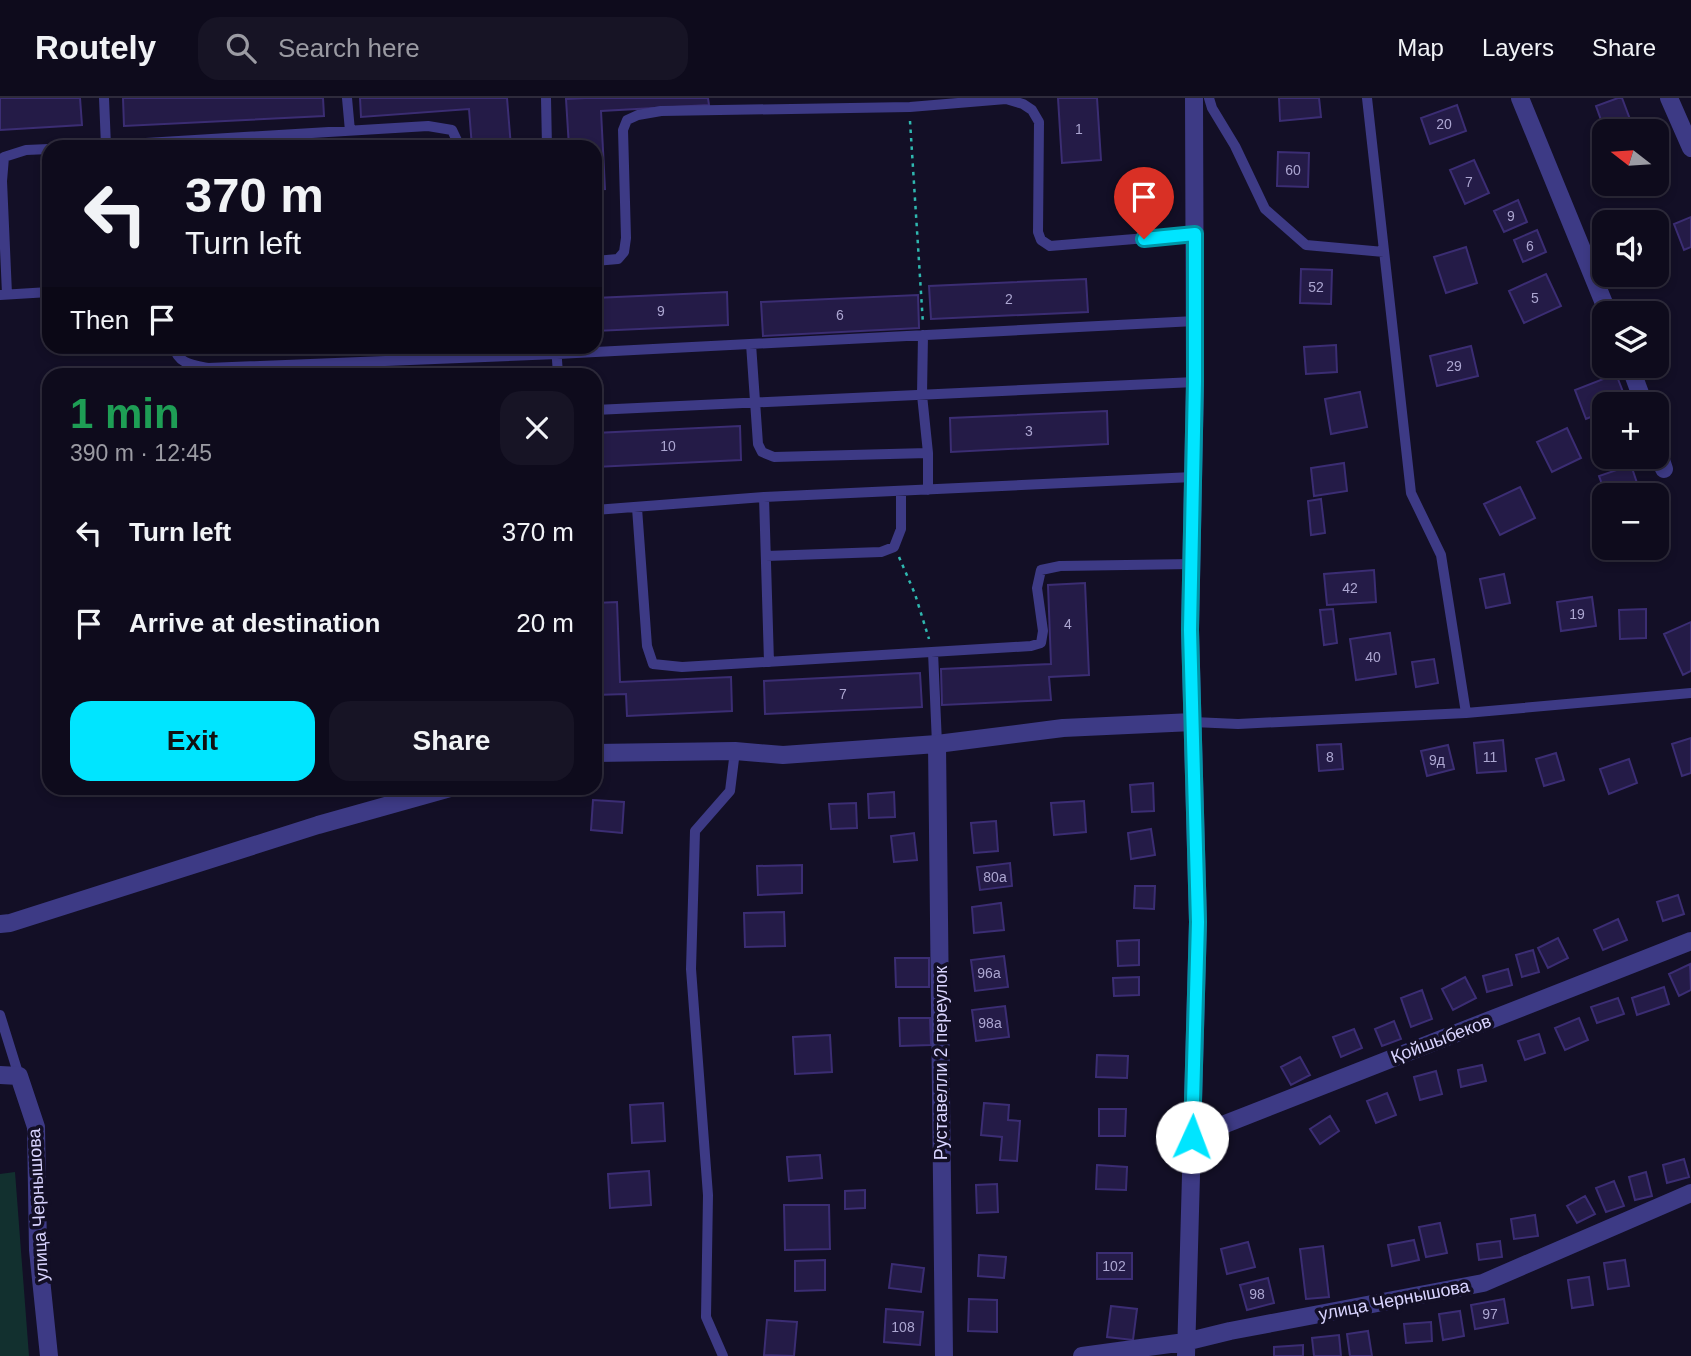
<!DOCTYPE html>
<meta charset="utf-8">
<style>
body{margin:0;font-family:Arial,sans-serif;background:#171425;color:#f1f3f6;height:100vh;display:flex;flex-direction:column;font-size:26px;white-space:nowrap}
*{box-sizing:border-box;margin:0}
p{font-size:23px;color:#9b9ba3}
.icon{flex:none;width:38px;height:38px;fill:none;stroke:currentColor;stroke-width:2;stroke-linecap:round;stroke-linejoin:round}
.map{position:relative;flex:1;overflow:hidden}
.drawer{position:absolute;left:42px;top:270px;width:560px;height:427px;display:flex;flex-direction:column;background:#0e0b1c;border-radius:21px;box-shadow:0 4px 10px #0003,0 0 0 2px #2e2b3b}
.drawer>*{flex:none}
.banner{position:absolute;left:42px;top:42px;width:560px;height:214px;border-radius:21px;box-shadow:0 4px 10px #0003,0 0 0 2px #2e2b3b;background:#0e0b1c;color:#f1f3f6;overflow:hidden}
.needle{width:46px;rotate:287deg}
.fabs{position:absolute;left:1592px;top:21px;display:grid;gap:14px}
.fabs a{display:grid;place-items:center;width:77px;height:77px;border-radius:14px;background:#0e0b1c;box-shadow:0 4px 10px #0003,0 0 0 2px #2e2b3b;font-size:35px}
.pin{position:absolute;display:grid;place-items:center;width:60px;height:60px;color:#fff;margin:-72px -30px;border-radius:50% 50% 50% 0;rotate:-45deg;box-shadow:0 0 7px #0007}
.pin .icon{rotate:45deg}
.me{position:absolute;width:77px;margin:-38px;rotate:2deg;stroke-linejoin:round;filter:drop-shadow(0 0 5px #0008)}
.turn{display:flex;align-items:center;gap:24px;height:147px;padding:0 28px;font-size:32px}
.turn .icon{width:91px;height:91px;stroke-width:2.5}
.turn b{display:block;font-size:49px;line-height:60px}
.then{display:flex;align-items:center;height:66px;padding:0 28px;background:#0003;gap:14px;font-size:26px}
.round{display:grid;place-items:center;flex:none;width:74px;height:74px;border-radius:21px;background:#171425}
.summary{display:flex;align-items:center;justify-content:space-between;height:119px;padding:0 28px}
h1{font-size:42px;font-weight:700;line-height:52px;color:#1e9e55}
.action{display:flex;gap:14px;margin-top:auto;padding:14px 28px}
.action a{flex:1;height:80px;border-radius:21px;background:#00e5ff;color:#111;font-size:28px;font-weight:700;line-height:80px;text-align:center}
.action a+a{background:#171425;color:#f1f3f6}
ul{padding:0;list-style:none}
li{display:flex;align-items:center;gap:21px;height:91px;padding:0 28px}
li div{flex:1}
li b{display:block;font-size:26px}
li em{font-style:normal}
header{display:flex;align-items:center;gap:42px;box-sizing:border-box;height:98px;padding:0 35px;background:#0e0b1c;border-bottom:2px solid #2e2b3b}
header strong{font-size:33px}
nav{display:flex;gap:38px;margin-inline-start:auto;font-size:24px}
.search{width:490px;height:63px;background:#171425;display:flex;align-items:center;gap:18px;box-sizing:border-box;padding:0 24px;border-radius:21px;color:#9b9ba3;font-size:26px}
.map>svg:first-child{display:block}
.green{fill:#12302f}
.building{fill:#241b47;stroke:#3b2d73;stroke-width:2}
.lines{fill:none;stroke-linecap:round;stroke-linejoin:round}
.path{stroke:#2fb8b0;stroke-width:2.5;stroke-dasharray:3.5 5;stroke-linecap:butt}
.service{stroke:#3d3a85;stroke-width:10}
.minor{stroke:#3d3a85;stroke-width:18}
.tertiary{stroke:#3d3a85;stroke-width:18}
.route-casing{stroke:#0095a6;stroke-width:18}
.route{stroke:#00e5ff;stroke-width:12}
.labels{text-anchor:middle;stroke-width:7;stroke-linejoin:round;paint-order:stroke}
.number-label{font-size:14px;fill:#aca6d1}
.street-label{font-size:18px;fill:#d9d4ff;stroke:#130f26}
</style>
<header>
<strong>Routely</strong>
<div class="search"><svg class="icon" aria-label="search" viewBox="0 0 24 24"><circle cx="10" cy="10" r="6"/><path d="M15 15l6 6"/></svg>Search here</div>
<nav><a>Map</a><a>Layers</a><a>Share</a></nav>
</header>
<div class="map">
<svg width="1691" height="1258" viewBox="0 0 1691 1258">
<rect width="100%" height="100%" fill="#130f26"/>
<path class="green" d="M15,1074L29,1258H0V1076Z"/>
<path class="building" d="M0,0H80L82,27L0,32Z
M123,0H323L324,18L124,28Z
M360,0H507L511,49H472L469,11L361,19Z
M586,0H708L709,7L601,13L605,91L595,92V49H569L566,1Z
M1058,0H1097L1101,62L1062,65Z
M1279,0H1319L1321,19L1280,23Z
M1618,0H1622L1631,24L1605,33L1596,8Z
M1457,7L1466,33L1430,46L1421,20Z
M1278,54L1309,55L1308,89L1277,88Z
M1474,62L1489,95L1465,106L1450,72Z
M1628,86H1657V87L1632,97Z
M1518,102L1527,124L1504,134L1494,113Z
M1691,119V149L1684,152L1674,126Z
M1537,132L1546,154L1523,164L1514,142Z
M1466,149L1477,185L1446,195L1434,159Z
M1301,171L1332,172L1331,206L1300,205Z
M1546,176L1561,208L1524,225L1509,193Z
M1086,181L1088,214L931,221L929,188Z
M727,194L728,227L595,233V200Z
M918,197L919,230L763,238L761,204Z
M1336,247L1337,274L1306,276L1304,249Z
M187,248H285L187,253Z
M1471,248L1478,278L1437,288L1430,258Z
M1616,276L1627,304L1605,306V313L1586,321L1575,292Z
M1360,294L1367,329L1331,336L1325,301Z
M1107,313L1108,346L951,354L950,320Z
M740,328L741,362L595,369V335Z
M1567,330L1581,360L1552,374L1537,344Z
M1344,365L1347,393L1314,398L1311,370Z
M1631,367L1641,397H1606L1599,378Z
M1520,389L1535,420L1500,437L1484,406Z
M1321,401L1325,435L1311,437L1308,403Z
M1374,472L1376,504L1327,507L1324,476Z
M1504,476L1510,505L1486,510L1480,481Z
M1085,485L1089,577L1049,579L1051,602L942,607L941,571L1051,566L1048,487Z
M1592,499L1596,528L1561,533L1557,504Z
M617,504L620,584L731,579L732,613L627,618L626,596L595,597V505Z
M1333,511L1337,545L1324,547L1320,512Z
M1646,511V540L1620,541L1619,512Z
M1691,524V573L1683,577L1664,536Z
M1390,535L1396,576L1356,582L1350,541Z
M1434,561L1438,585L1416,589L1412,564Z
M920,575L922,609L765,616L764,583Z
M1691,640V675L1682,678L1672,646Z
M1503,642L1506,673L1477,675L1474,645Z
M1341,646L1343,671L1319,673L1317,647Z
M1448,647L1454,671L1427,678L1421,653Z
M1556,655L1564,682L1544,688L1536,661Z
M1629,661L1637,685L1609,696L1600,671Z
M1153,685L1154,713L1132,714L1130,687Z
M894,694L895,719L869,720L868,696Z
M593,702L624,704L622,735L591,732Z
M1084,703L1086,734L1054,737L1051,705Z
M856,705L857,730L831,731L829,706Z
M996,723L998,753L974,755L971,725Z
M1151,731L1155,757L1131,761L1128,735Z
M914,735L917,762L894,764L891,738Z
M1010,765L1012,788L980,792L977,769Z
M802,767V795L758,797L757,768Z
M1135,788H1155L1154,811L1134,810Z
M1678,797L1684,816L1663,823L1657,804Z
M1001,805L1004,832L974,835L972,809Z
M784,814L785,848L745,849L744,815Z
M1618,821L1627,842L1603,852L1594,832Z
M1558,840L1568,860L1548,870L1538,850Z
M1139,842V867L1118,868L1117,843Z
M1533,852L1539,874L1522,879L1516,857Z
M1004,858L1008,889L975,893L971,862Z
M895,860H929V889H896Z
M1690,866L1691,892L1679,898L1669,876Z
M1508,871L1512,887L1487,894L1483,878Z
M1139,879V897L1114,898L1113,880Z
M1465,879L1476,900L1453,912L1442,891Z
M1664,889L1669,906L1637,917L1632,900Z
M1422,892L1432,921L1411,929L1401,900Z
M1618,900L1624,916L1597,925L1591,909Z
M1005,908L1009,939L976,943L972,912Z
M899,920H930L931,947L900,948Z
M1579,920L1588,942L1565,952L1555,930Z
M1394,923L1401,941L1382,948L1375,931Z
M1354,931L1362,950L1341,959L1333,939Z
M1539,936L1545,955L1525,962L1518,943Z
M830,937L832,974L795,976L793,939Z
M1097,957L1128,958L1127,980L1096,979Z
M1300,959L1310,977L1291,987L1281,969Z
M1482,967L1486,983L1461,989L1458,972Z
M1436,973L1442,996L1420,1002L1414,979Z
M1387,995L1396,1017L1376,1025L1367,1003Z
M663,1005L665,1043L632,1045L630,1007Z
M984,1005L1009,1007L1008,1022L1020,1023L1017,1063L1000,1062L1002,1039L981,1037Z
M1099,1011H1126L1125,1038H1099Z
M1330,1018L1339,1033L1320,1046L1310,1031Z
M820,1057L822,1080L789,1083L787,1059Z
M1684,1061L1689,1079L1667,1085L1663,1067Z
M1097,1067L1127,1069L1126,1092L1096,1091Z
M649,1073L651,1107L610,1110L608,1076Z
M1646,1074L1652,1098L1635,1102L1629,1079Z
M1614,1083L1624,1108L1606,1114L1596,1090Z
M997,1086L998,1114L977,1115L976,1087Z
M865,1092V1110L845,1111V1093Z
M1585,1098L1595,1116L1577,1125L1567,1108Z
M784,1107H829L830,1151L785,1152Z
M1535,1117L1538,1138L1514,1141L1511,1121Z
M1440,1125L1447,1155L1426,1159L1419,1129Z
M1414,1142L1419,1162L1392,1168L1388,1147Z
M1500,1143L1502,1159L1479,1162L1477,1146Z
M1248,1144L1255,1169L1227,1176L1221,1151Z
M1323,1148L1329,1199L1306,1201L1300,1151Z
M1097,1155H1132V1181H1097Z
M979,1157L1006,1159L1004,1180L978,1178Z
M825,1162V1192L795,1193V1163Z
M1625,1162L1629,1188L1608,1191L1604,1165Z
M892,1166L924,1170L921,1194L889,1190Z
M1589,1179L1593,1207L1572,1210L1568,1182Z
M1268,1180L1274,1205L1247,1212L1240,1187Z
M969,1201L997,1202V1234L968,1233Z
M1504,1201L1508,1225L1475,1231L1471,1207Z
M1111,1208L1137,1211L1133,1242L1107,1239Z
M886,1211L923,1214L920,1247L884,1244Z
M1460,1213L1464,1238L1443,1242L1439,1216Z
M767,1222L797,1224L794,1258L764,1257Z
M1431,1224L1432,1243L1406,1245L1404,1226Z
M1368,1233L1372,1258H1350L1347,1236Z
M1339,1237L1341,1258H1314L1312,1240Z
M1303,1247V1258H1274V1249Z"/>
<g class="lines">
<path class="path" d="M910,23L923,226
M899,459L915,496L929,541"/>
<path class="service" d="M104,0L106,48
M347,0L350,33
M546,0L547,49
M1209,0L1212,10L1235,48L1265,111L1306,147L1384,154
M1367,0L1411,395L1441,457L1466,615
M80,49L428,28L452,32L460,49
M595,163L618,161L624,154L626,140L623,32L627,22L638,17L661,13L910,9L1006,1L1023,6L1032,12L1039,24L1038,134L1041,142L1050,148L1195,136
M7,196L2,83L4,59L26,52L49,51
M0,197L49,194
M751,246L758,346L762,354L774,359L928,355L922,297L923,237
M174,248C177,266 193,267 208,270L557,256L1195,223
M556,248L558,276
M595,312L1195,284
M928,392V355
M764,399L769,564
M637,410L647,548L653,566L682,569L1031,548L1041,545L1043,533L1037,490L1041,472L1060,468L1192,466
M595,412L764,399L1193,379
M766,458L881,454L894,449L901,431V393
M933,554L937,646
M1193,624L1238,626L1466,615L1691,595
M0,917L19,978
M723,1258L706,1219L708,1097L691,871L695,733L730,693L735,653"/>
<path class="minor" d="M1520,0L1608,215
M1669,0L1691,50
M1630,268L1644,306
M1657,350L1664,371
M937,646L944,1258
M595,655L735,653L783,657L937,646L1063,630L1193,624
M0,826L10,825L318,727L450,690
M0,977L19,978L36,1029L38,1152L49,1258
M1082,1258L1185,1244L1230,1233L1483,1185L1691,1095
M1186,1258L1198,824L1190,532L1195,284L1194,0"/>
<path class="tertiary" d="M1192,1039L1691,843"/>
</g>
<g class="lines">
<g class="route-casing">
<path id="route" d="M1144,141L1195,136V284L1190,532L1198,824L1192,1039"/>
</g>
<use href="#route" class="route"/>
</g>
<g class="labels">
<g class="number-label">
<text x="1444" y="31">20</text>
<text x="1079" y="36">1</text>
<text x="1293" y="77">60</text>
<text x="1469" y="89">7</text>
<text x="1511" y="123">9</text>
<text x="1530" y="153">6</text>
<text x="1316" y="194">52</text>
<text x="1535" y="205">5</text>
<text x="1009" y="206">2</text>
<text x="661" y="218">9</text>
<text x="840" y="222">6</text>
<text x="1454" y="273">29</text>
<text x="1029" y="338">3</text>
<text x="668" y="353">10</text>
<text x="1350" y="495">42</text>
<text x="1577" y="521">19</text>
<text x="1068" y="531">4</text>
<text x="1373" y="564">40</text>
<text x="843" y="601">7</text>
<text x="1330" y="664">8</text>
<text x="1490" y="664">11</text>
<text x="1437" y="667">9д</text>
<text x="995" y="784">80а</text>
<text x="989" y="880">96а</text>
<text x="990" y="930">98а</text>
<text x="1114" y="1173">102</text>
<text x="1257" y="1201">98</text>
<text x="1490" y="1221">97</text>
<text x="903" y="1234">108</text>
</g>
<g class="street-label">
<text transform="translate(1441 941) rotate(-21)" y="6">Қойшыбеков</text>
<text transform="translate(941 965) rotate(-90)" y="6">Руставелли 2 переулок</text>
<text transform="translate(38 1107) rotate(-93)" y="6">улица Чернышова</text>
<text transform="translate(1394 1202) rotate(-11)" y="6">улица Чернышова</text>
</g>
</g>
</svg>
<div class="fabs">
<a><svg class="needle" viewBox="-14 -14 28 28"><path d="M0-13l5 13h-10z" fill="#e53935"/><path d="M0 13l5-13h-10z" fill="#9b9ba3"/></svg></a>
<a><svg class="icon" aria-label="sound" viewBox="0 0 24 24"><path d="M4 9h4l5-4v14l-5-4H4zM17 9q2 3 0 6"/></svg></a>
<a><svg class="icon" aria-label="layers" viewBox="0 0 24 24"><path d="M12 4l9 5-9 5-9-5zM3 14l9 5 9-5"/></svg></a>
<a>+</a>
<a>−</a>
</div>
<div class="pin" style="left:1144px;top:141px;background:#d93025"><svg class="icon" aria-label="arrive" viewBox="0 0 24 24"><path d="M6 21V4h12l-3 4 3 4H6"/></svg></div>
<svg class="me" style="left:1192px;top:1039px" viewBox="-20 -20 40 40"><circle r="19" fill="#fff"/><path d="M0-13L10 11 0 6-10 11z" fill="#00e5ff"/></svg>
<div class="banner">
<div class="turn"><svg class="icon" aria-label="left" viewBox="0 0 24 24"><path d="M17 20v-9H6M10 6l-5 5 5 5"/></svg><div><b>370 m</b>Turn left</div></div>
<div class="then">Then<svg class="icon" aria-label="arrive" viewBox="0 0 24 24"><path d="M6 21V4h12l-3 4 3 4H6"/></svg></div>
</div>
<section class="drawer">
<div class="summary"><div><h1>1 min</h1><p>390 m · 12:45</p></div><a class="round"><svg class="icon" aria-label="close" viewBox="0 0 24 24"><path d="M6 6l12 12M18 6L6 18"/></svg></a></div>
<ul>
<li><svg class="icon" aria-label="left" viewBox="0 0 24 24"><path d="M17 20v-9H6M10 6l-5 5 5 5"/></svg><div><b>Turn left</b></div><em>370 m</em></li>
<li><svg class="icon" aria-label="arrive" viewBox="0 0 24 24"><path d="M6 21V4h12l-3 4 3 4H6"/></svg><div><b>Arrive at destination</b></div><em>20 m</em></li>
</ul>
<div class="action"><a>Exit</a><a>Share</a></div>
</section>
</div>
